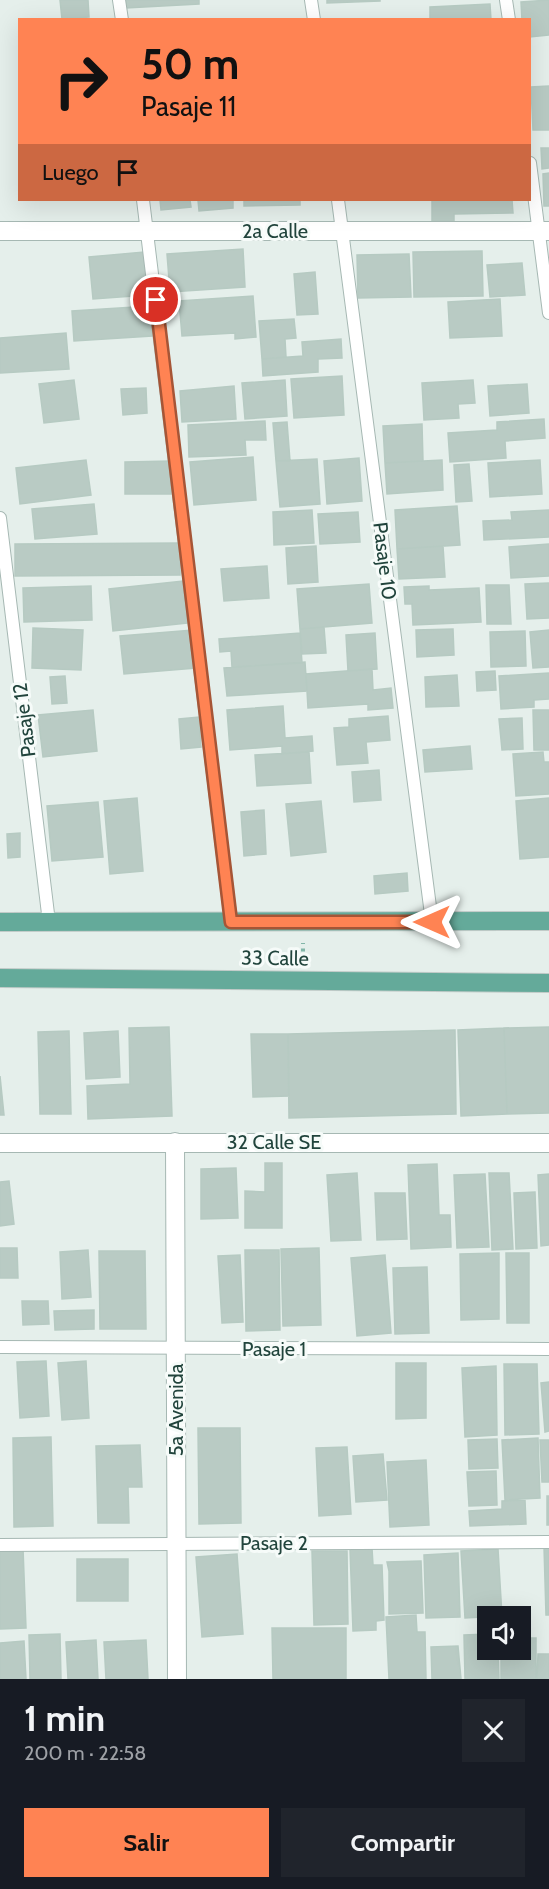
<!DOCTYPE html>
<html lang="es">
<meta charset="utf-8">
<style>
body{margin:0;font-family:Cabin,sans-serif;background:#20242c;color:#f1f3f6;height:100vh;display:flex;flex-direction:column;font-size:22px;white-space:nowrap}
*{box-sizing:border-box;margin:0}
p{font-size:20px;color:#9ea1a6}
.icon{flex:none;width:33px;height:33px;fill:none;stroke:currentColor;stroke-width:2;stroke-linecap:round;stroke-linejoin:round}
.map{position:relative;height:1679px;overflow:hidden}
.sheet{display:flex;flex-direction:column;background:#171b24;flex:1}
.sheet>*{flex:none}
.guide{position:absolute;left:18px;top:18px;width:513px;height:183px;border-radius:0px;box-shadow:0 6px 24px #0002;background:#ff8353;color:#111;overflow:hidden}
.tools{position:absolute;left:477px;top:1606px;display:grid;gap:12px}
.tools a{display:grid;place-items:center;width:54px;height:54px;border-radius:0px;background:#171b24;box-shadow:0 6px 24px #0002;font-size:30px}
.pin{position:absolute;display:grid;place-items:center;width:51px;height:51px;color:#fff;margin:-26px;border:3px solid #fff;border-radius:50%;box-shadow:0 2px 6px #0007}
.me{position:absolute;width:66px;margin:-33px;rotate:270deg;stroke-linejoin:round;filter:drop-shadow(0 0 4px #0008)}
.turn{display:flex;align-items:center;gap:21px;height:126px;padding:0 24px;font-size:27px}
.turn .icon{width:78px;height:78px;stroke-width:2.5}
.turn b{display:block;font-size:42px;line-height:51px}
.then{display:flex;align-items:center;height:57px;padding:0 24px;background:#0003;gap:12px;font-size:22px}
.round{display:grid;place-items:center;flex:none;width:63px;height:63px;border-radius:0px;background:#20242c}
.summary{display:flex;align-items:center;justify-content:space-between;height:102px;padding:0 24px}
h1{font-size:36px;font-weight:800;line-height:45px}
.action{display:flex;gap:12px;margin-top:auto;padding:12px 24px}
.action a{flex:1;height:69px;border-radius:0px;background:#ff8353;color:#111;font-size:24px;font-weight:800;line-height:69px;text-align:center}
.action a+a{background:#20242c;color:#f1f3f6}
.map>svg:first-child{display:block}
.building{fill:#b9cbc4;stroke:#b6cac2;stroke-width:1.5}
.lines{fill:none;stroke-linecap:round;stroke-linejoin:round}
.lane-casing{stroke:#a6b8b3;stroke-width:14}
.street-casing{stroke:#a6b8b3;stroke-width:20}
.primary-casing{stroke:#c1cbc8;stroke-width:20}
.path{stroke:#82b6a8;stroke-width:4;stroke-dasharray:3 4.5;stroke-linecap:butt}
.lane{stroke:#fff;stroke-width:12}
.street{stroke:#fff;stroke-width:18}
.primary{stroke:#64aa9a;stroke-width:18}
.route-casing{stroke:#a65536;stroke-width:15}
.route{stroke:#ff8353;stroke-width:10}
.labels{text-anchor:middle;stroke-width:6;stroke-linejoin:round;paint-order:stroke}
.street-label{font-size:20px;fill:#21443c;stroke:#f6fbf9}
</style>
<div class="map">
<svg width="549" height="1679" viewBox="0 0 549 1679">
<rect width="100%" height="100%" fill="#e5efeb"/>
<path class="building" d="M60,0H88L89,17L62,19Z
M125,0H199V4L126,8Z
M327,0H380V1L327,3Z
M549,0V35L530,37V20H522L521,2Z
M490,4L491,20H430V7Z
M549,86V130H533L531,87Z
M541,148H549V168L542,169Z
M549,173V206H544L543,174Z
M160,200H190L191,207L161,210Z
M198,200H233V208L199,211Z
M244,200H300V205L244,206Z
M432,200H512L513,213L454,214V221H432Z
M243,249L245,287L170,292L167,254Z
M482,251L483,296L414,297L413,252Z
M144,252L147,295L93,299L89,257Z
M409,254L411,297L358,298L357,255Z
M522,263L525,295L490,297L487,265Z
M315,272L318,314L297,315L294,274Z
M253,296L256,337L235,339V333L182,336L179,301Z
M500,299L502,336L450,338L448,302Z
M150,306L152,336L74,341L72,311Z
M294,319L296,338L285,339L286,357L262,359L259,321Z
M66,333L69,369L0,373V338Z
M341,339L342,358L318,359V372L263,376L262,359L303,356L302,342Z
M342,376L344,415L294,418L291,379Z
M74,380L79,419L44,423L39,384Z
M285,380L287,416L245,419L242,383Z
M473,380L475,403L458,404L459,418L424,420L422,383Z
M527,384L529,413L490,416L488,386Z
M234,386L236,419L182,422L180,391Z
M146,388L147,413L123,415L121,389Z
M544,419L545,438L505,441L506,458L450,462L448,433L497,430V422Z
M265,421L266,440H245L246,455L189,457L188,425Z
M287,422L290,461H276L273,423Z
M422,424L423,461L385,463L383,426Z
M253,457L256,500L194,505L190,462Z
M359,458L362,501L327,504L324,461Z
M317,459L320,504L280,507L276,461Z
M86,460L91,495L20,504L16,468Z
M442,460L443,490L387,494L385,463Z
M540,460L542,494L490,497L488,463Z
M171,461V494H125V462Z
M469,464L472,501L456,502L454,465Z
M94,504L97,534L35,539L32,509Z
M457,506L460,545L397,549L395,510Z
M312,510L314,543L274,545L273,512Z
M549,510V537L484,540L483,521L512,520L511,512Z
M358,512L360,542L320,544L318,514Z
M180,543V575L15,576V544Z
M549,544V576L511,578L509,547Z
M316,546L318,582L288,584L286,548Z
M443,546L445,577L399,579L397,549Z
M267,566L269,598L224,601L221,569Z
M183,581L187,623L113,631L109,589Z
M549,583V618L527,619L525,584Z
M369,584L372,623L300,629L297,589Z
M486,585H509L511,624H487Z
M91,586L92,620L24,622L23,588Z
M429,586V590L479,588L481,622L413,625L412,604H405L404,587Z
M324,627L326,653L302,654L300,629Z
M33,628L83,630L81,670L32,668Z
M453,629L454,655L417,657L416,630Z
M193,630L196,668L124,674L120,636Z
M549,630V667L533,668L530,632Z
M525,631L526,666L491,667L490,632Z
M300,633L302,663L232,667L231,651L220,652L219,639Z
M375,633L377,669L348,671L346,635Z
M305,662L307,691L227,696L224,668Z
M372,669L373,690L391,688L393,708L368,710V704L308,708L306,674Z
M495,671L496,690L477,691L476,672Z
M549,673V699L534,700V707L501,709L499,676Z
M457,675L459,706L426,707L425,677Z
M65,676L67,703L52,704L50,677Z
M283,706L285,738L312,736L313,751L282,754V746L230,750L227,710Z
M93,710L97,751L43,757L38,715Z
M533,710H549V750H534Z
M388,716L390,740L366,742L368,763L337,765L334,728L349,727V719Z
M199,717L201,747L181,749L179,719Z
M522,718L523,749L502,750L499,719Z
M470,746L472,769L425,772L423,750Z
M309,752L311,783L257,786L255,755Z
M543,752L544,762H549V794L516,796L513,754Z
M379,770L381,800L354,802L352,772Z
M137,798L143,871L110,874L104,801Z
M549,798V857L520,859L516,801Z
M321,801L326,852L291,856L286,804Z
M98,802L103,857L52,861L47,806Z
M264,810L266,854L244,856L241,812Z
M20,833V857L8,858L7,834Z
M407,873L408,891L375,894L374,876Z
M169,1027L172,1116L88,1119L87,1086L130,1084L129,1028Z
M549,1027V1113L507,1114L504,1028Z
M504,1028L507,1114L461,1116L458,1030Z
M455,1030L456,1114L289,1118L288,1034Z
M69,1031L71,1114H40L38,1032Z
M118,1031L120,1077L86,1079L84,1033Z
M251,1034H288L289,1096L253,1097Z
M0,1076L4,1115H0Z
M265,1163H282V1228H245V1191L265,1192Z
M437,1164L439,1215H450L451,1247L411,1249L408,1165Z
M236,1168L238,1218L201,1219V1169Z
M357,1173L361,1240L331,1241L327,1175Z
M489,1173H509L513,1249L492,1250Z
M485,1174L489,1247L457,1248L454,1175Z
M549,1174V1245L541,1246L538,1175Z
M9,1181L14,1224L0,1226V1182Z
M535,1192L537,1248L516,1249L514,1193Z
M375,1193H405L407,1239L377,1240Z
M0,1248H17L18,1278H0Z
M319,1248L321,1325L283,1326L281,1249Z
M88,1250L91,1297L62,1299L60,1252Z
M245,1250H279L280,1330L246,1331Z
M99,1251H145L146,1329H100Z
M499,1253V1319L461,1320L460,1254Z
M506,1253H529V1323H507Z
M240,1255L243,1322L222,1323L218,1256Z
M385,1255L391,1333L357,1336L351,1258Z
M427,1267L429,1333L395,1334L393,1268Z
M22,1301H48L49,1324L23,1325Z
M94,1310V1329L55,1330L54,1311Z
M46,1361L49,1416L20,1418L17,1362Z
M86,1361L89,1418L62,1420L58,1363Z
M396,1363H426V1418L396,1419Z
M504,1364H537L539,1434L505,1435Z
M496,1366L497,1435L465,1437L462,1368Z
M549,1382V1431L545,1432L541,1383Z
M198,1428H240L241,1523L199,1524Z
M51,1437L53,1526L14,1527L13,1438Z
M538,1438L540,1498L505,1500L502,1440Z
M497,1439L498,1468L469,1469L468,1440Z
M540,1440H549V1482H542Z
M140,1445L142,1487H128L129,1523H98L96,1446Z
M347,1447L351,1514L319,1516L316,1448Z
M383,1454L387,1500L356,1502L353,1456Z
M426,1460L429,1525L390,1527L387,1462Z
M496,1471L497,1505L469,1506L467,1472Z
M547,1496H549V1525H547Z
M525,1500L526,1524L470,1526L469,1511L502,1509V1501Z
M544,1547H549V1615H546Z
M0,1548H23L26,1628L0,1629Z
M372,1548L373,1565H382L384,1620L376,1621V1630L353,1631L350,1549Z
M498,1549L502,1616L465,1618L461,1551Z
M312,1551H347L348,1624L314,1625Z
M458,1553L460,1617L426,1618L424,1555Z
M237,1554L243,1634L202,1637L196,1557Z
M77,1559H128V1601H77Z
M421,1561L423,1613L389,1614V1571L387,1562Z
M416,1615L417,1632H425L426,1679H389L386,1617Z
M272,1628H346V1679H273Z
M60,1634L61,1679H30L29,1635Z
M488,1634V1650H498L499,1679H465L464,1635Z
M520,1638H536V1679H501V1650H520Z
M96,1640L98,1679H68L66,1642Z
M146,1640L148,1679H106L104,1642Z
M24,1641L26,1679H0V1643Z
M458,1646L461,1679H432L431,1647Z
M538,1654H549V1679H537Z"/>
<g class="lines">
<g class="lane-casing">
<path id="lane" d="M119,0L122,20
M311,0L314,20
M506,0L509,20
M530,163L549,313
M143,200L231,922
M338,200L432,922
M0,518L49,922
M0,1347L549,1349
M0,1545L549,1542"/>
</g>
<g class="street-casing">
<path id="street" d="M0,231H549
M175,1142L177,1679
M0,1143H549"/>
</g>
<g class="primary-casing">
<path id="primary" d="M0,922L549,921
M0,978L549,983"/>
</g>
<path class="path" d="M303,959V943"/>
<use href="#lane" class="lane"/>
<use href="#street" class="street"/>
<use href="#primary" class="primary"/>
</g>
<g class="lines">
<g class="route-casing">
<path id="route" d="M156,300L231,922H432"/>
</g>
<use href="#route" class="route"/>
</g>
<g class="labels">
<g class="street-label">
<text x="275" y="238">2a Calle</text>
<text transform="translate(385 561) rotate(83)" y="7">Pasaje 10</text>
<text transform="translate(24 720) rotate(-97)" y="7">Pasaje 12</text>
<text transform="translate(275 958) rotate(1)" y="7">33 Calle</text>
<text x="274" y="1149">32 Calle SE</text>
<text x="274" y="1356">Pasaje 1</text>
<text transform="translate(176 1410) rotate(-90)" y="7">5a Avenida</text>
<text x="274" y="1550">Pasaje 2</text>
</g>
</g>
</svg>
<div class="tools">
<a><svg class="icon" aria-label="sound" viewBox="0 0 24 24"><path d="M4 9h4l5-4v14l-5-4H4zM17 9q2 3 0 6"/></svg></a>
</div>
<div class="pin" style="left:156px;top:300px;background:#d93025"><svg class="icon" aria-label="arrive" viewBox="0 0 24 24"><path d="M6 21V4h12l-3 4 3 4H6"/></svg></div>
<svg class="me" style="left:432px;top:922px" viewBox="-20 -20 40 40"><path d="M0-17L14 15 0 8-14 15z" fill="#ff8353" stroke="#fff" stroke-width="4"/></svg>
<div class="guide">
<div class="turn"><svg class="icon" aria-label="right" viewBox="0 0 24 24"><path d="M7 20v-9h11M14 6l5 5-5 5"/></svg><div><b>50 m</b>Pasaje 11</div></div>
<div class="then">Luego<svg class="icon" aria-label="arrive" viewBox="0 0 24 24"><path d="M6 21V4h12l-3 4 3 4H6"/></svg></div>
</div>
</div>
<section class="sheet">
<div class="summary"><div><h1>1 min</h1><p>200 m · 22:58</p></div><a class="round"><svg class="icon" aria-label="close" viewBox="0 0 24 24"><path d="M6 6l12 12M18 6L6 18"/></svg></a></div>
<div class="action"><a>Salir</a><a>Compartir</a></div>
</section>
